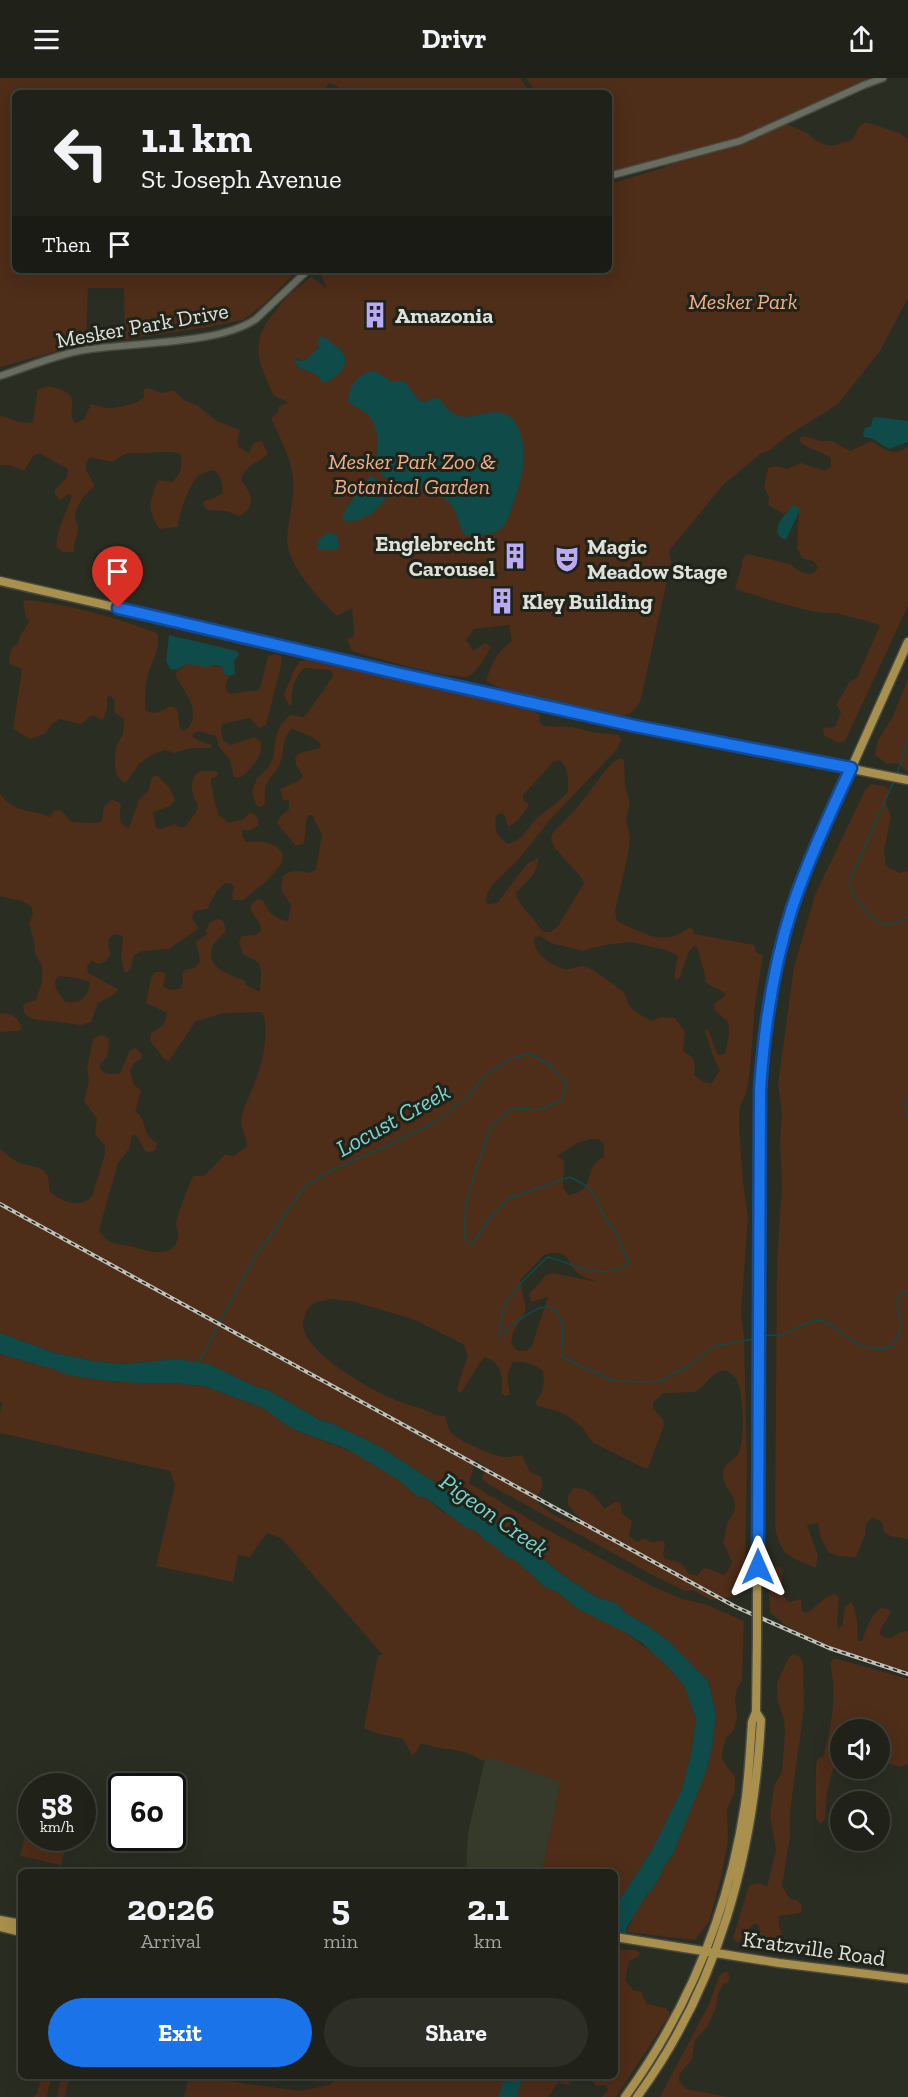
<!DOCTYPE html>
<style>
body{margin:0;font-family:"Zilla Slab",serif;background:#2d2f27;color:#f1f3f6;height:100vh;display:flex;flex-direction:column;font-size:22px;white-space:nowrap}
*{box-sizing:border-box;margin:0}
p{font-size:20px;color:#a2a4a2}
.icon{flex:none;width:33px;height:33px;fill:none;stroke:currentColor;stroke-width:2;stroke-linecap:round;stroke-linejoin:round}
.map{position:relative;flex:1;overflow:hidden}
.drawer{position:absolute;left:18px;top:1791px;width:600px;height:210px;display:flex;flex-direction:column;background:#20221a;border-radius:9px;box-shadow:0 6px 24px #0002,0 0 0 2px #3d3f39}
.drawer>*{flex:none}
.banner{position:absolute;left:12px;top:12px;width:600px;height:183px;border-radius:9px;box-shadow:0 6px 24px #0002,0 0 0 2px #3d3f39;background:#20221a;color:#f1f3f6;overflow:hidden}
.fabs{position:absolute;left:830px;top:1641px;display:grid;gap:12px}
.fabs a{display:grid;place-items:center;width:60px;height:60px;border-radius:50%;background:#20221a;box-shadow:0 6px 24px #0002,0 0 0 2px #3d3f39;font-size:30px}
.speed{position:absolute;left:18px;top:1695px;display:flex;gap:12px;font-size:30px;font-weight:700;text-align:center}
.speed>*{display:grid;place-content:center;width:78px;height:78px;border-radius:50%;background:#20221a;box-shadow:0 6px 24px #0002,0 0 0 2px #3d3f39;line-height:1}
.speed small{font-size:15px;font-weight:400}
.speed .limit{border:3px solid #111;border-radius:9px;background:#fff;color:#111}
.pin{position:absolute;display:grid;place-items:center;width:51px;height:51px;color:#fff;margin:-62px -26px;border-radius:50% 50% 50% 0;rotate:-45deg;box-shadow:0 0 6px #0007}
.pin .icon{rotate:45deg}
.me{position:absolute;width:66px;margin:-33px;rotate:0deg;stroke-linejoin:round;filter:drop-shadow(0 0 4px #0008)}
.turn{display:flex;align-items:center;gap:21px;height:126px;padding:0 30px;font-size:27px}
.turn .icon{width:78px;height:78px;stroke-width:2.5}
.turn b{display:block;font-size:42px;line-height:51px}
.then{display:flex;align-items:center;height:57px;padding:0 30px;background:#0003;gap:12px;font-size:22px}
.eta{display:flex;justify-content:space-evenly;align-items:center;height:102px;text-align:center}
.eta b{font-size:36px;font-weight:800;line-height:42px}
.primary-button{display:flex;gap:12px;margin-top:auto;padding:12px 30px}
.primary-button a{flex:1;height:69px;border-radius:36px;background:#1a73e8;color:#fff;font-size:24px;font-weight:800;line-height:69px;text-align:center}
.primary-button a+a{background:#2d2f27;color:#f1f3f6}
header{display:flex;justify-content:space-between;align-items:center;height:78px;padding:0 30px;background:#20221a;font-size:27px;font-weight:800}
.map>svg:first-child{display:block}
.built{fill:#363a2a}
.green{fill:#4e2d19;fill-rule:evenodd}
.water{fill:#0e4b49}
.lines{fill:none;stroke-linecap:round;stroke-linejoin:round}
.stream{stroke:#0e4b49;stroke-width:1.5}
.minor-casing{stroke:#474a41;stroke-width:9}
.major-casing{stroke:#474a41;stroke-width:11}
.minor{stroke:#696d60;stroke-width:6}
.major{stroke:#a9914d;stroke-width:8}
.rail-casing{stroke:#bfc1b9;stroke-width:4}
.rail{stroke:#202319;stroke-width:1.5;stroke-dasharray:4.5;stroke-linecap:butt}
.major-bridge-casing{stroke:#474a41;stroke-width:11;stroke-linecap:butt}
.major-bridge{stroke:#a9914d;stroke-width:8}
.route-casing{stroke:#114b97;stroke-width:15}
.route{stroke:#1a73e8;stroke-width:10}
.labels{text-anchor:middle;stroke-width:6;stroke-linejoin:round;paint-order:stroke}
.park-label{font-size:22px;font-style:italic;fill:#eeaf8a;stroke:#202319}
.poi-label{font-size:22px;font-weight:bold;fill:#dee0d9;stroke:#202319;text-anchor:start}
.street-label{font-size:22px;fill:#dee0d9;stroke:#202319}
.water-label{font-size:24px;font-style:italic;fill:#77d4ce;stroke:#202319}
</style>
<header><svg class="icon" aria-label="menu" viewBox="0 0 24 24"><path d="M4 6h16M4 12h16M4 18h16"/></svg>Drivr<svg class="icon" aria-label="share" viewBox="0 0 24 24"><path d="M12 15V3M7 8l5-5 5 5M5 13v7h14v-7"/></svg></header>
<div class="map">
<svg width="908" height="2019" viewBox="0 0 908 2019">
<rect width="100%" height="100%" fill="#2a2d22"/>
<path class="built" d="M486,1677L563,1695L542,1794H466L468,1755Z"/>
<path class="green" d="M0,0H520L531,15H342C339,9 335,5 328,6L326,9L328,15H15V192H298L263,227L243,242L203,250L125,261L124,210H88L86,265L0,289Z
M526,0H868L787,38L782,44L807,55L818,64L831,68L852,62L859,49L865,44L900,55L908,62V220L880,273L838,326L787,358L770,372L760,376L723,407L669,473L671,484L641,621C637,630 631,637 620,639C595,633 501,617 486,602C492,586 497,573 512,563L509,547L474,551L466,563L469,565L472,572L476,571L485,565L491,569C485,579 479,592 469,598C459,604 368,578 352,573L347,561L354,558L352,530L337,538C319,520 287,488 287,461C288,441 295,421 293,401C291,379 279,359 271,340L278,334L279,328L289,325L273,317L261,288L258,274L260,258L266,245L288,217L311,199L327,210L319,192H609V106L666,89L663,86L757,60L761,56L609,98V15H536ZM324,259L341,274L320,302L317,296L299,290L296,280L301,283C311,280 319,268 324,259Z
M49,308C55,310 64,312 69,316C77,323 67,337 75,345L84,341L91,326C97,327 100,329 105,330C115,331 138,326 144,319V311L148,310L162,315L173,312L184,322L198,328L217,343L240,352L237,363L239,369L249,375L254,365L262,363L268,376C258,386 245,386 241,402C251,416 258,426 240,438L226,433L207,432L203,426L204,423L216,419L223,415C222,407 221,394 212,392C207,394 202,395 198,398C188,409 179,435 178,449L159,451C146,427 149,427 158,402L172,404C180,398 184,386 180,376C169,371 140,377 127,375L112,384L90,379L86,385V392L95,408C86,415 74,428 75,441C76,445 78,446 78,450C78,459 72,466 75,474H62L56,469L58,454L72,418L69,416L60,422L55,416V412L67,399L68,391L39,375L33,378L24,393L9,387H0V337L19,344L30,345L33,343L38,311Z
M804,358L821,363H832L850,373L871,363C886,371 890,380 908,369V528L845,663L838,665L824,657L823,650L835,649L841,634L836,627L850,603L857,600L880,547L836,535C814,538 759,518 735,511C737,501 742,492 742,482L747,476L790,486L799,493L809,496L814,495L818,489L813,483L803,481L797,471L799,430L790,431L784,436L768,427L769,419L764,409L768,390L775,388L787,391L801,385L825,393L831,389V381C823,373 810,372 800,364V360Z
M27,522C69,526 117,540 157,555C163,568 149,588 147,601C145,611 145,621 145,631C152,639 163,632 171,628L177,631C179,638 178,648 182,653C193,650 195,636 191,625C187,615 179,606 175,595L186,586L222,589L224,596L229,598L225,608L228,615C237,617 246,612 256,613L260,610L268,578L275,576L281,578L282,584L266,647L259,650L250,640L226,645L222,647L221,652L223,662L231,667L254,659L261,664C264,677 250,694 239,700L234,699L230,682L219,669L216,658L198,653L192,657L194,660L205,665L211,666L212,670H191L174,675L165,672L151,677L139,686L126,705C113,703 113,678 117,668C118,663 122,660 123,655C124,650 124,645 124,641L114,634L115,623L110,617L107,620V630L104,640L101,642L92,637L81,646L60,641L52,646L46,655L30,661L13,651L22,591L9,586V578L12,570L18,565L21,556L28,546L29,542L26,540L23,523Z
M307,582L531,632L539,636L540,644L544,648L573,649L591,654L619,657L621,661L618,670L549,743L517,783L493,806L487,816L486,823L488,826L497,825L527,786L538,780C539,795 525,805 516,815C517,827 536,842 543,854H550L558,848L584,805L581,799L555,770L551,763L552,756L576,731L605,693L613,684L621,680L624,682L625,707L630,725L626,740L630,760L628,777L615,833L617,843C643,855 664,870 690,849L693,851L694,856L754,867L756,874L763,878L755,927L750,992L746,1016L740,1028L739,1047L743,1104L748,1139L741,1237L744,1259L747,1382L745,1501L742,1516C732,1520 722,1519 711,1522L693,1512L685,1513L656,1499L488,1406L482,1401L486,1389L476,1382L469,1405L537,1446L652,1508L682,1521L705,1526L744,1543L742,1602L737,1611L735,1620L737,1639L734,1652L726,1660L723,1671L722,1680L735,1700V1713L727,1731L728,1763L721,1800L709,1844L695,1862L626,1854L636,1833L647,1816L653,1810L662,1792L673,1776L712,1670L716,1636L708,1603L697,1592L645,1546L627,1536L616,1525L598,1520L567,1500L483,1434L463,1423L379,1368L333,1346L320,1342L268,1312L254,1308L209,1286L176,1281L122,1286L93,1283L55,1275L0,1255V1071C6,1075 10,1080 16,1083C33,1092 51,1084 49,1112C59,1123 80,1132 92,1118L105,1076V1068L95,1056L97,1041L84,1023L89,1002L87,990L93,961L100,957L109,960C108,966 109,975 106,980C103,984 101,983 100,988C100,997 115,997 120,995L130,972L135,970L142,976L141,981L134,985L130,993L134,1007L141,1012L135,1035H138C148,1047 142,1057 157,1065L155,1072L150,1075L145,1073L136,1057L132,1058L129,1071L118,1085L99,1152C106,1165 116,1166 130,1168C146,1171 171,1184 178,1160C180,1155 176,1152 176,1147C177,1135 188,1110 193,1098H204L225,1076L233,1078L247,1069C248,1058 238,1050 242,1038C245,1024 253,1012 257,998C263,981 268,957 264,938L261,934L224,935L196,943L169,983L165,982L150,963L151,955C162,949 165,947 167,935L146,925L151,900L155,894H163L166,897L163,908C169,913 174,912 181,910L183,904L182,896L185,892L195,890L200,883L196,864L207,856L206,852L210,844L218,841L223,843L226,852C223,858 216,861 213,867C204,889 227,896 244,902L246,907L260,914L261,895L259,885L243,876L239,864L242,858L256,857L261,853L260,846L250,831L252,826L258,821L263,822C267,834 275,841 288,843L291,827L281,812L283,798C292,791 299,793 310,795L316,791L322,757L312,737H308C304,746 307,759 303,766L296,768L277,745L281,738L289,731V723L283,722L280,711L300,702L303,698L296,687L295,680L299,675L321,670L320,665C316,660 299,653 292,651C282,659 285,671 281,682C279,692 270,698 266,707C264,712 265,721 265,726L261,729L256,727L252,714L257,700L268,690L273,680L276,658L281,646L290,637L303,639L306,637L333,598L332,594L329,592L305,590C294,599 291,612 292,626L289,628L284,617L294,592L300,583ZM560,682C569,691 568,702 568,714C559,724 547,731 537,740C527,750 523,762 508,766C496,758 494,752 496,738L501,735L504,736L508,749C516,746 526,734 529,726L523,722V717L553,684ZM539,858L551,865L583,873L605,867L631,864L666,872L678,878L674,899L677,902L680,899L689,873L694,868L698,871C699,883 706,892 705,903C711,910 722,911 726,917L714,926L715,932L728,944L729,956L725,976L718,977C713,969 712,957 706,950L705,953L714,981L720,992L712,1005L703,1004L694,997C696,984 695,980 683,973L685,954L675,940L661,939L651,943C645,939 636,935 631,930C627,925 627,917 622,913C617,909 593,891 587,889C580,886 576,890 569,891C556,892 530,874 535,859ZM591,1061H599L604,1066V1079C581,1088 599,1113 568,1117L563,1109L564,1083L557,1078L579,1064ZM550,1175C574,1174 565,1186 579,1196C584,1200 592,1201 597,1204L553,1195L546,1197L529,1216L531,1224L548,1219L532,1267L528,1272L518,1273L511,1266L513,1255L526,1232L520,1202L544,1177ZM331,1221L355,1224L415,1242L463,1266L468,1277L457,1310L458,1314L461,1315L480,1285L485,1279C503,1286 502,1299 502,1316L505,1318L510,1316C507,1302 506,1296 513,1284C525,1283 533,1286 543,1293C545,1306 543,1315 535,1325L538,1328L558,1333L571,1340L583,1350L592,1364L644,1390H648L664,1347L663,1341L653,1331V1325L663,1315L695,1314C708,1307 710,1294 726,1292C729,1295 734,1298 736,1301C744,1314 745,1361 739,1374C735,1383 723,1385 723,1396C722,1407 733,1415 735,1425C736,1434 730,1439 727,1446C725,1452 726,1457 723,1464L732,1484L728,1493L723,1497L710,1491L704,1490L697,1498L689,1496C682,1484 678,1483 665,1481L663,1476L665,1466L664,1463L651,1464L644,1460L638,1464L629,1458L632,1443L622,1436L621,1428L619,1424H615L604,1431C597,1418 588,1409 573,1410L568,1418V1427L580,1441V1445C565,1445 549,1435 538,1425V1417L543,1408L541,1399L530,1394L522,1377C516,1378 510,1379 504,1379C492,1377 454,1362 449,1351C447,1347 447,1342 445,1338C435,1339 429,1333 420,1330C413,1328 405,1326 398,1323C374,1314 293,1270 304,1240C310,1223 315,1225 331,1221Z
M908,600V693L903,691L898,685L887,686L875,677L878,662L893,638Z
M200,693H215L219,695L216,699L211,700C211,706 216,731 219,737L229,745L243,741L250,735L255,736L258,742V748L250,752H242V758L246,764C258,763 268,763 278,770C297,784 253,814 243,822H233L232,817L234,809L232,806L225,805C217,811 211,822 208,831L194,833L192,840L195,844L198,850L195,853L169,871L143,873L134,877L131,890L128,894H124L121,880L123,858L114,856C105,862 108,868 111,876L106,883L99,886L92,883L87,888L88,895L118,911L115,916L98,925L91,944L81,947L32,941L25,936L23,928L26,925L36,922L42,904V888L35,876L34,863L29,846L33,835L31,828L22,823L0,818V715C11,735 32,731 50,739L54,733L61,732L72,744L97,745L102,743L104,729L112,721L121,726C120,735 117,747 129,750L139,722L149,712L152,699L157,697L169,709L175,722L170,728L153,734L156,750L161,751L175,746L179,749H185L196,734L198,727C191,716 188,701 200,693ZM59,898L76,900L90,904C88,919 81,927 65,924L56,911L55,903Z
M871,706L885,708L889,711L886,725L891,739L884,772L886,788L899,795L908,793V1461L890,1458L884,1454C883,1445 881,1441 872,1440L866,1446L865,1457L856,1479L838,1478L828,1474L820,1458L818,1445L807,1447L818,1477L816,1490C790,1479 780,1478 775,1449L777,1179L782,1110L780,1061L782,1036L778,1006L794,889L815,817L865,712Z
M3,935C13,936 20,941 22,951L17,953L1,954L0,955V936Z
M0,1276L56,1292L64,1296L99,1302L138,1305H170L204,1308L263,1330L292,1351L360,1377L397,1401L418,1419L426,1420L443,1434L452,1437L461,1446L474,1451L484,1462L493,1466L506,1479L515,1482L545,1509L557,1514L578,1531L626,1555L656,1577L670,1591L684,1608L687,1615L696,1641L692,1671L682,1711L664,1749L652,1772L615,1829V1794H542L561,1704L499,1682L489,1680L482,1683C468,1673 456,1672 439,1670C432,1670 427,1665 420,1666L417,1673L412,1677L403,1661L375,1655L364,1650L377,1581L379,1577H383L281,1460L267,1455L250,1479L238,1477L233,1504L156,1488L175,1407L170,1393L0,1355V1336L2,1325L0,1324Z
M776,1488L781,1489C784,1501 778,1515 789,1524L801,1521L802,1533L806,1535C818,1529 822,1518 836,1516L839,1520L837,1545L838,1551L842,1548L845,1528L852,1524L857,1541L858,1563H862C866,1551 870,1538 881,1530L888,1531L891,1535L881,1550L880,1556L885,1560H891L900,1554L908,1553V1593C862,1579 805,1569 770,1534C769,1519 767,1501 776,1488Z
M793,1576L800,1579L803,1586L804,1629L790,1734V1758L782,1808L790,1821L797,1822L802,1827L801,1835L779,1838C776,1853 790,1859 775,1872L762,1869L757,1864L760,1851L756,1845L750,1849L738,1865L733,1860L749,1807L760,1805L767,1809L776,1772L770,1737L774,1708L782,1694L785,1654L784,1641L777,1621V1605L788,1581Z
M834,1580L908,1601V1686L900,1689L879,1683V1652H840V1682L836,1683C829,1703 824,1720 826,1740L821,1746L816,1741V1689L817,1682L823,1678C832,1649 837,1614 830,1585Z
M28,1744L31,1745L32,1760H68L61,1787L20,1778Z
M615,1872H635L641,1875L638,1879L629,1883L625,1902L633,1912L641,1914L647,1926L666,1930L669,1934V1938L616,2019H598H602L608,2012L605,2007L596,2008L592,2003L593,1998H615Z
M724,1894H728L730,1901L727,1905L723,1906L719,1914L715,1932L707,1949L695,1962L692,1981L680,1996L679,2003L686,2011L729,2019H660L709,1926L719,1898Z
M42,1998H55L49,2007L47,2019H33L37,2015Z
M61,1998H69L65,2019H57Z
M189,1998L302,2013L329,2007L341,1998H506L498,2019H184Z
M524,1998H575L569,2007L558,2005L548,2019H516Z"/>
<path class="water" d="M321,258L324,259C331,265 341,270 344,277C350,289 333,303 323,305L316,296L299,290L292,280L301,283L305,282L319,269L318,262Z
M375,293L391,303L405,304L418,321L423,324L436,320L440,321C460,354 478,330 502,335C512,337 517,346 520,354C530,384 518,412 508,440C501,459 482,458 465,457C459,449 458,440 454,431C441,410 410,411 390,402C385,400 380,395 376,391C375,371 383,353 367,336C363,332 354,329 348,323C351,306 356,295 375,293Z
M877,339L908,343V364L889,371L871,360L864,359L863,355L865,350L871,348L873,340Z
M370,397C379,402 385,412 385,422L370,437L363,439L361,442L345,443L342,440C349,420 363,413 370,397Z
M793,427L799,430V434L786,462C766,454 785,437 793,427Z
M327,455H333L337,458L339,468L336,472H317L319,461Z
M169,557L237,573L239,577L234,583L235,596L229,598L224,596L222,589L216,587L207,589L186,586L177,592L170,591L166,583Z
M0,1255L55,1275L93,1283L122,1286L176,1281L209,1286L254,1308L268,1312L320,1342L333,1346L379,1368L463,1423L483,1434L567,1500L598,1520L616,1525L627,1536L645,1546L666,1561L708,1603L716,1636L712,1670L705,1696L673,1776L662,1792L659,1800L653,1810L647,1816L627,1849L626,1854L615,1870L616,1827L652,1772L682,1711L692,1671L696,1641L687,1615L684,1608L670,1591L642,1565L626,1555L578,1531L557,1514L545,1509L515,1482L506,1479L493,1467L484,1462L474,1451H468L426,1420L418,1419L397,1401L347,1371L292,1351L263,1330L204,1308L170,1305H138L99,1302L64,1296L56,1292L0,1276Z
M506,1998H524L516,2019H498Z"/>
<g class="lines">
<path class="stream" d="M897,696L908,660
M894,703L849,804C851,817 871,844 885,846C893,847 901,843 908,839
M908,1018L905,1026L908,1039
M761,1259C769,1256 777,1258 784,1256C797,1252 810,1239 824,1243C829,1244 834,1250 839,1253C851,1263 869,1274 886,1270C897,1268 902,1250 899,1239C897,1228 893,1217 908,1213
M198,1286L252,1183L306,1107L334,1091L382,1070L436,1043L466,1021L485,998L512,980L530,976L551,988L567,1005L562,1022L539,1032L519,1030L507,1034L490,1049L468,1117L465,1136V1161L472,1167L492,1137L509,1120L570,1099L587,1108L595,1118L604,1138L617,1156L629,1186C604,1204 573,1186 548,1179C533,1192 516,1209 506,1225C501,1235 500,1247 499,1258C514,1248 553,1206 562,1246C564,1255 561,1269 562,1279L613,1303L658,1304L688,1288L714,1268L754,1261"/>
<g class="minor-casing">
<path id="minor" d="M609,98L740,63L864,7L883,0
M0,298C28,289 55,277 84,272C130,264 219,267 256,241L308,192"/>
</g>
<g class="major-casing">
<path id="major" d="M0,503L635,648L908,702
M757,1522L760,1032L766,946L782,865L803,798L908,564
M0,1842L21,1846
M0,1849L21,1854
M615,1859L779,1885L908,1901
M625,2019C688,1932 729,1832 745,1726C749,1698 750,1671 752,1644L756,1634L757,1560
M637,2019C718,1909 754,1776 761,1642L756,1634"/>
</g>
<use href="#minor" class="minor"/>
<use href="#major" class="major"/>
<g class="rail-casing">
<path id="rail" d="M0,1126L736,1529L829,1570L908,1596"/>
</g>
<use href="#rail" class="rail"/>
<g class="major-bridge-casing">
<path id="major-bridge" d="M757,1560V1522"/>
</g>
<use href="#major-bridge" class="major-bridge"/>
</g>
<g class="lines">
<g class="route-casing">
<path id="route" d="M118,530L401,596L635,648L851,690C830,736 808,782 792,830C773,889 764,950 760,1012L758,1489"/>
</g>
<use href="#route" class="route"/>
</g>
<defs>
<g id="building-bare" transform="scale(2.07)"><path d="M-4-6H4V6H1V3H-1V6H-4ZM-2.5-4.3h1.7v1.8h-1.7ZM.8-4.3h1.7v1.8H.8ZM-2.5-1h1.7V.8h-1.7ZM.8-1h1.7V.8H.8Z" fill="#bbaaf6" stroke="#202319" stroke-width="2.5" paint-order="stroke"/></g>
<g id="theatre-bare" transform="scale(2.07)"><path d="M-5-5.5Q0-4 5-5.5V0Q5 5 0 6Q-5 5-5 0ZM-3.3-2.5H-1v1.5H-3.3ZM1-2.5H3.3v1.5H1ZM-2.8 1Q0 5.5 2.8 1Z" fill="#bbaaf6" stroke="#202319" stroke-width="2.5" paint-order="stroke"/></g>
</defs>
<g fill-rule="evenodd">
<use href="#building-bare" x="375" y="237"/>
<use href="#building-bare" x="515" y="478"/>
<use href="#theatre-bare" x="567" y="481"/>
<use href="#building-bare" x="502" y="523"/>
</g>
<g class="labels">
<g class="park-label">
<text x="743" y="231">Mesker Park</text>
<text x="412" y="391">Mesker Park Zoo &amp;<tspan x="412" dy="25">Botanical Garden</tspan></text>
</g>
<g class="poi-label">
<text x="395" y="245">Amazonia</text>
<text x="495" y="473" text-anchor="end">Englebrecht<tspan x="495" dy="25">Carousel</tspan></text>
<text x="587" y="476">Magic<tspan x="587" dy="25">Meadow Stage</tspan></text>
<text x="522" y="531">Kley Building</text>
</g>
<g class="street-label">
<text transform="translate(142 247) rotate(-10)" y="8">Mesker Park Drive</text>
<text transform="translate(814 1870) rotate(8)" y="8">Kratzville Road</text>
</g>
<g class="water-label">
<text transform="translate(393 1042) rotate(-29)" y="8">Locust Creek</text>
<text transform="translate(494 1437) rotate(35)" y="8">Pigeon Creek</text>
</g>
</g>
</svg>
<div class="fabs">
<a><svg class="icon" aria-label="sound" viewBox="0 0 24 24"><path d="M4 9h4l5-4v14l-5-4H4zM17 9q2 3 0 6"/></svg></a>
<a><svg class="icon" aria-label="search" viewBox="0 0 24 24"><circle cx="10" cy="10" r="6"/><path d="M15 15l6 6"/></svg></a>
</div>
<div class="speed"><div>58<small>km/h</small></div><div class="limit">60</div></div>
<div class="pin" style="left:118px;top:530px;background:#d93025"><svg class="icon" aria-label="arrive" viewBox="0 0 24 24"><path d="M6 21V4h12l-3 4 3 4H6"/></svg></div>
<svg class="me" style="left:758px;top:1489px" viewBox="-20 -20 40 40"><path d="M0-17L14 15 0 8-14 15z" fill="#1a73e8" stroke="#fff" stroke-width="4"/></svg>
<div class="banner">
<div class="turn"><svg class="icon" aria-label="left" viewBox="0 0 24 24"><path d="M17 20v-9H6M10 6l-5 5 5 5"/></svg><div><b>1.1 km</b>St Joseph Avenue</div></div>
<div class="then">Then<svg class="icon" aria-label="arrive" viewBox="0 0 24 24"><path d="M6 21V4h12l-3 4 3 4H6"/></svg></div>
</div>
<section class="drawer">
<div class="eta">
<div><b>20:26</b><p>Arrival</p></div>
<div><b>5</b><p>min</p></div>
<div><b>2.1</b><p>km</p></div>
</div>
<div class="primary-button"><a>Exit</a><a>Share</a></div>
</section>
</div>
